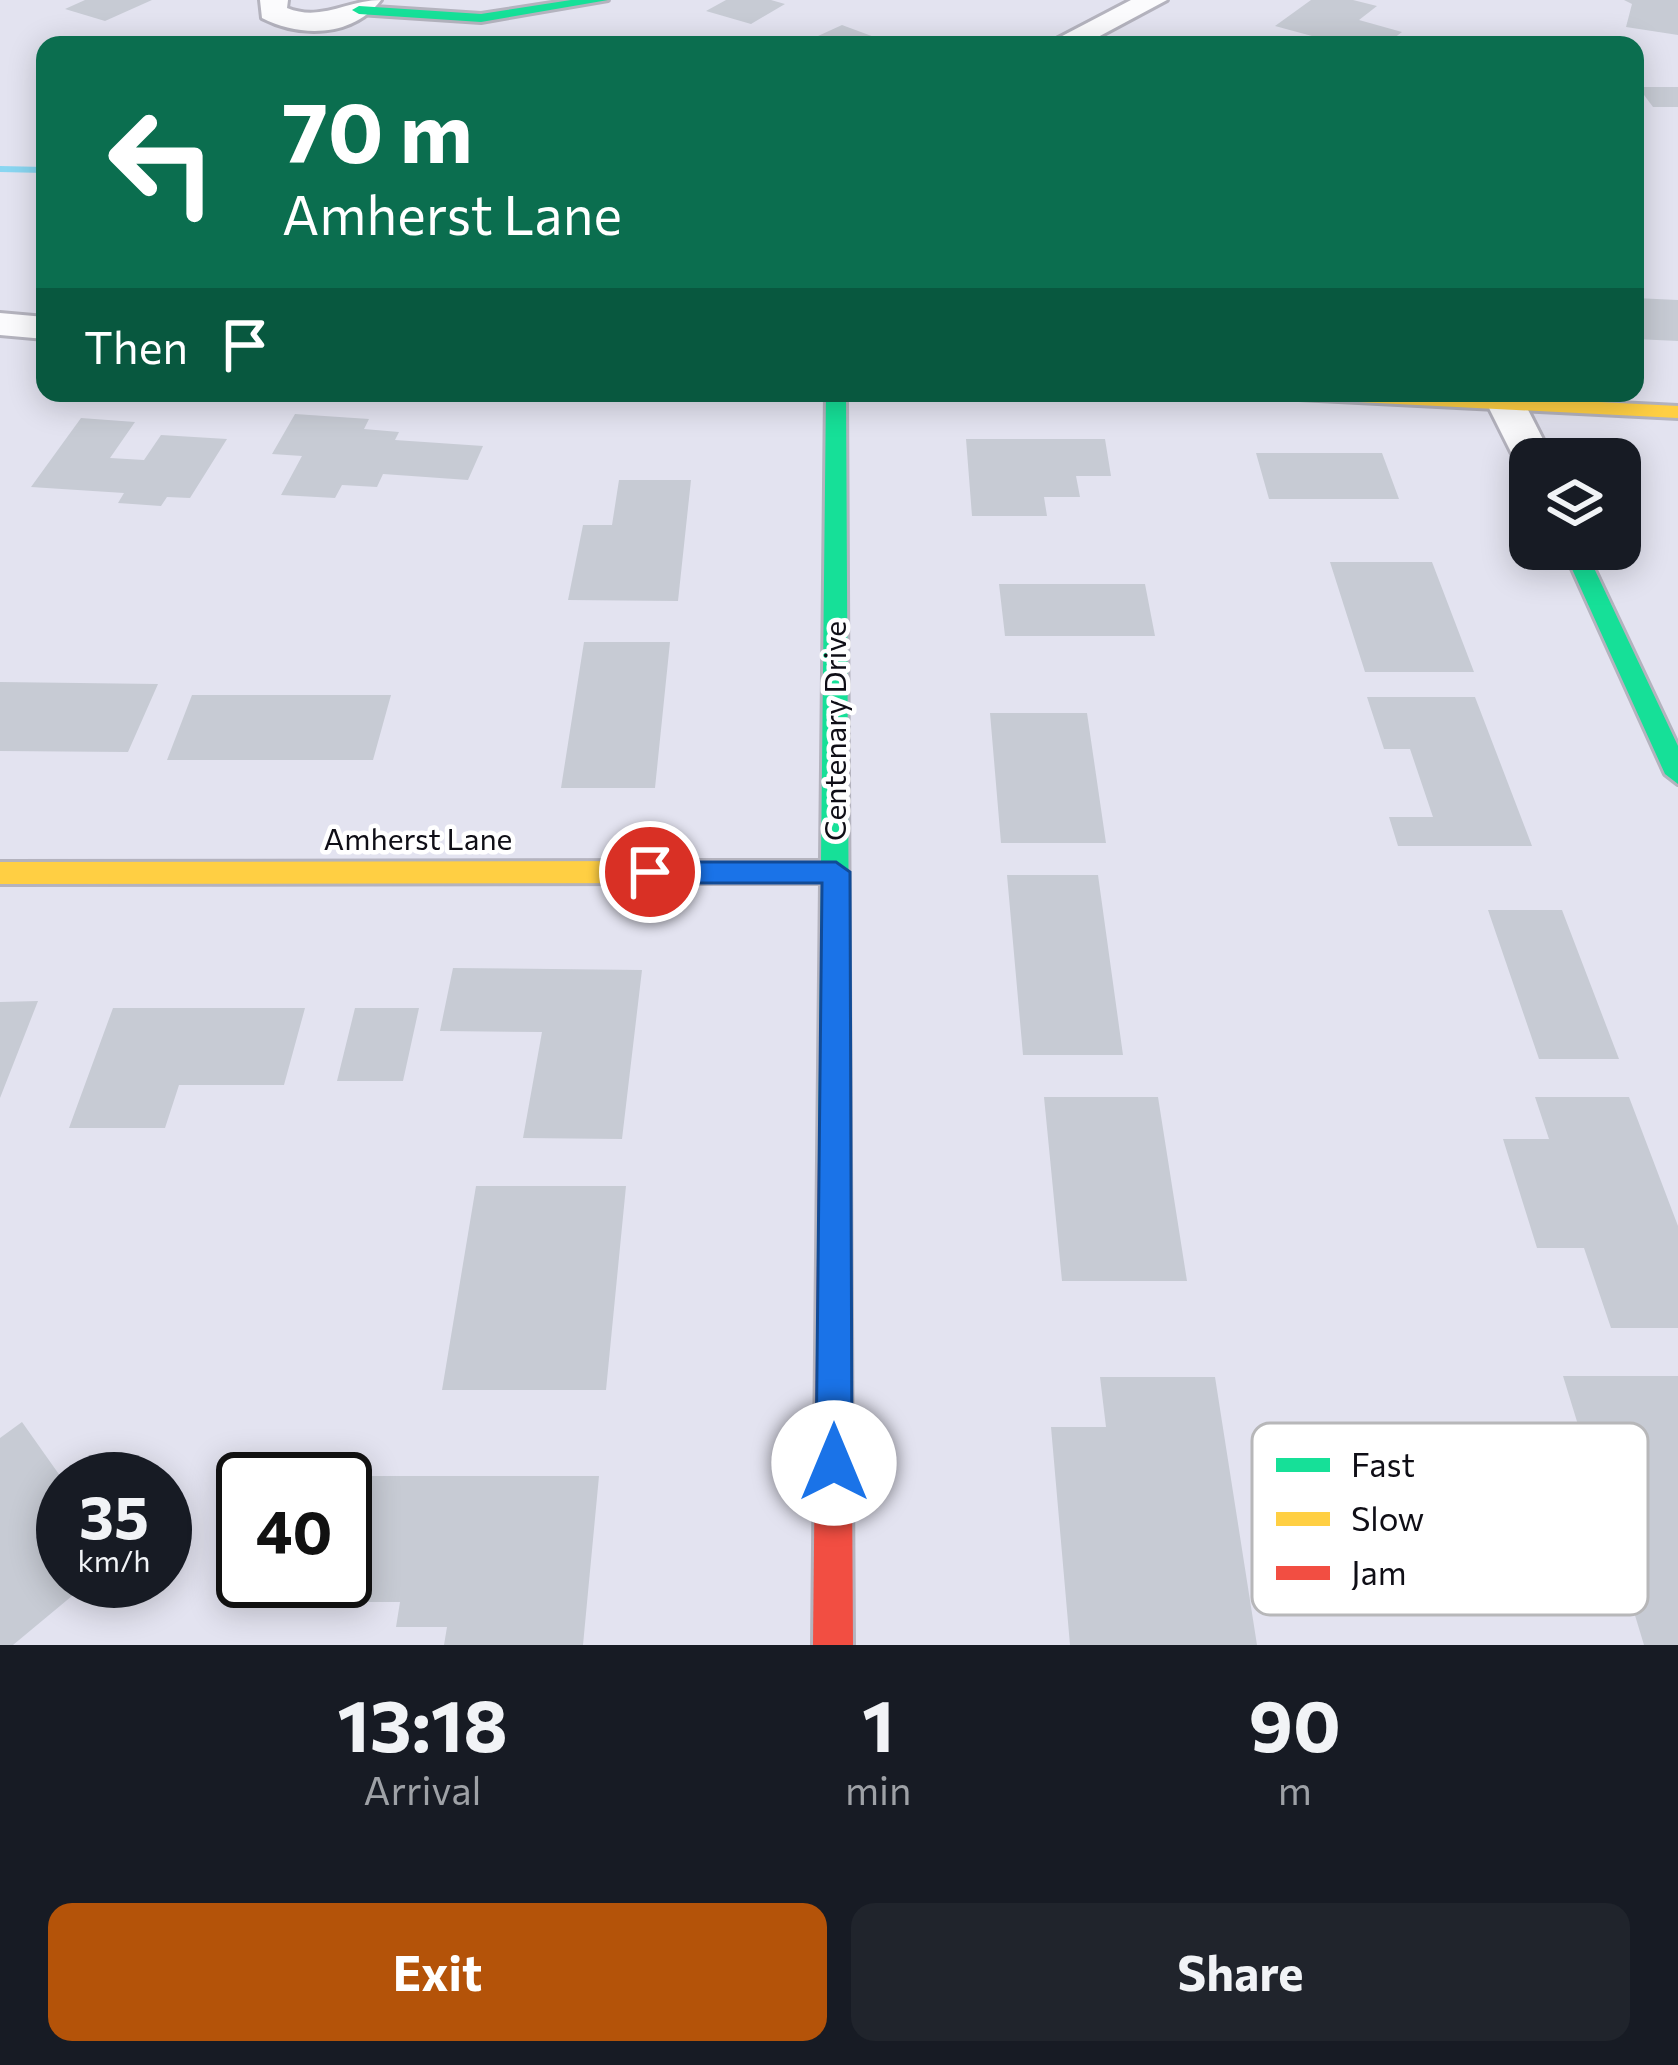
<!DOCTYPE html>
<style>
body{margin:0;font-family:Commissioner,sans-serif;background:#20242c;color:#f1f3f6;height:100vh;display:flex;flex-direction:column;font-size:45px;white-space:nowrap}
*{box-sizing:border-box;margin:0}
p{font-size:39px;color:#9ea1a6}
.icon{flex:none;width:66px;height:66px;fill:none;stroke:currentColor;stroke-width:2;stroke-linecap:round;stroke-linejoin:round}
.map{position:relative;height:1645px;overflow:hidden}
.panel{display:flex;flex-direction:column;background:#171b24;flex:1}
.panel>*{flex:none}
.hud{position:absolute;left:36px;top:36px;width:1608px;height:366px;border-radius:24px;box-shadow:0 6px 30px #0003;background:#0b6e4f;color:#fff;overflow:hidden}
.tools{position:absolute;left:1509px;top:438px;display:grid;gap:24px}
.tools a{display:grid;place-items:center;width:132px;height:132px;border-radius:24px;background:#171b24;box-shadow:0 6px 30px #0003;font-size:60px}
.speed{position:absolute;left:36px;top:1452px;display:flex;gap:24px;font-size:60px;font-weight:700;text-align:center}
.speed>*{display:grid;place-content:center;width:156px;height:156px;border-radius:50%;background:#171b24;box-shadow:0 6px 30px #0003;line-height:1}
.speed small{font-size:30px;font-weight:400}
.speed .limit{border:6px solid #111;border-radius:18px;background:#fff;color:#111}
.pin{position:absolute;display:grid;place-items:center;width:102px;height:102px;color:#fff;margin:-51px;border:6px solid #fff;border-radius:50%;box-shadow:0 3px 12px #0007}
.me{position:absolute;width:132px;margin:-66px;rotate:0deg;stroke-linejoin:round;filter:drop-shadow(0 0 9px #0008)}
.turn{display:flex;align-items:center;gap:42px;height:252px;padding:0 48px;font-size:54px}
.turn .icon{width:156px;height:156px;stroke-width:2.5}
.turn b{display:block;font-size:84px;line-height:102px}
.then{display:flex;align-items:center;height:114px;padding:0 48px;background:#0003;gap:24px;font-size:45px}
.eta{display:flex;justify-content:space-evenly;align-items:center;height:204px;text-align:center}
.eta b{font-size:72px;font-weight:700;line-height:84px}
.primary-button{display:flex;gap:24px;margin-top:auto;padding:24px 48px}
.primary-button a{flex:1;height:138px;border-radius:24px;background:#b45309;color:#fff;font-size:48px;font-weight:700;line-height:138px;text-align:center}
.primary-button a+a{background:#20242c;color:#f1f3f6}
.map>svg:first-child{display:block}
.lines{fill:none;stroke-linecap:round;stroke-linejoin:round}
.stream{fill:#89d6f1;fill-rule:evenodd}
.building{fill:#c7cbd4}
.street-casing{stroke:#b4b3be;stroke-width:6}
.fast-casing{stroke:#b4b3be;stroke-width:6}
.slow-casing{stroke:#b4b3be;stroke-width:6}
.jam-casing{stroke:#b4b3be;stroke-width:6}
.street{fill:#fbfbfd;fill-rule:evenodd}
.fast{fill:#16e098;fill-rule:evenodd}
.slow{fill:#ffcf43;fill-rule:evenodd}
.jam{fill:#f24e42;fill-rule:evenodd}
.route{fill:#1a73e8;stroke:#114b97;stroke-width:3}
.labels{text-anchor:middle;stroke-width:9;stroke-linejoin:round;paint-order:stroke}
.street-label{font-size:30px;fill:#0f0e16;stroke:#fff}
.key{fill:#fff;stroke:#b7b7b9;stroke-width:3}
.key-label{font-size:33px;fill:#0f0e16}
</style>
<div class="map">
<svg width="1678" height="1645" viewBox="0 0 1678 1645">
<rect width="100%" height="100%" fill="#e3e3f0"/>
<g class="lines">
<path class="stream" d="M0,166L45,167V173L0,172Z"/>
</g>
<path class="building" d="M85,0H152L105,21L65,9Z
M726,0H771L785,4L751,24L706,11Z
M1311,0H1353L1377,6L1359,20L1402,32L1385,45H1345L1275,26Z
M1624,0H1678V35L1626,27L1632,4Z
M842,25L877,38L862,45H841L818,36Z
M1638,87H1678V107H1653Z
M1635,298L1678,300V341L1635,339Z
M295,414L369,419L364,429L399,432L395,440L483,446L468,480L383,474L377,487L342,485L335,498L281,495L302,456L272,454Z
M81,418L135,422L110,458L144,460L161,435L227,439L190,498L167,497L161,506L118,503L124,493L31,487Z
M966,439H1105L1111,476H1076L1080,497H1044L1047,516H972Z
M1256,453H1382L1399,499H1269Z
M619,480H691L678,601L568,600L583,525H612Z
M1330,562H1432L1474,672H1365Z
M999,584H1145L1155,636H1005Z
M584,642H670L655,788H561Z
M0,682L158,684L128,752L0,751Z
M192,695H391L373,760H167Z
M1367,697H1475L1532,846H1398L1389,817H1433L1410,749H1384Z
M990,713H1087L1106,843H1001Z
M1007,875H1098L1123,1055H1023Z
M1488,910H1562L1619,1059H1539Z
M453,968L642,970L622,1139L523,1138L542,1032L440,1031Z
M38,1001L0,1098V1002Z
M113,1008H305L284,1085H179L165,1128H69Z
M355,1008H419L403,1081H337Z
M1044,1097H1158L1187,1281H1062Z
M1535,1097H1629L1678,1226V1328H1611L1584,1248H1537L1503,1139H1549Z
M476,1186H626L606,1390H442Z
M1563,1376H1678V1645H1644L1613,1543H1561L1531,1443L1583,1441Z
M1100,1377H1215L1257,1645H1070L1051,1427H1106Z
M22,1422L63,1480V1581H90L13,1645H0V1438Z
M359,1476H599L583,1645H444L447,1627H396L400,1602H335L339,1581H345V1549Z"/>
<g class="lines">
<g class="street-casing">
<path id="street" d="M260,0H288L287,8C321,22 347,0 381,0C353,37 301,38 262,18Z
M1131,0H1167L1083,45H1045Z
M0,313L45,317V339L0,335Z
M1504,393L1521,396L1553,459H1530V470L1519,468L1487,404L1493,396Z"/>
</g>
<g class="fast-casing">
<path id="fast" d="M571,0H608L481,22L359,14L352,10L359,6L481,14Z
M826,393H846L850,1160L845,1170L834,1174L823,1170L818,1160L821,883H686L676,879L672,872L676,865L686,861H821Z
M1563,549H1585L1678,746V784L1665,774Z"/>
</g>
<g class="slow-casing">
<path id="slow" d="M1289,393H1423L1678,406V418L1299,399Z
M686,861L696,865L700,872L696,879L686,883L0,884V862Z"/>
</g>
<g class="jam-casing">
<path id="jam" d="M834,1146L845,1150L850,1160L853,1645H813L818,1160L823,1150Z"/>
</g>
<use href="#street" class="street"/>
<use href="#fast" class="fast"/>
<use href="#slow" class="slow"/>
<use href="#jam" class="jam"/>
</g>
<path class="route" d="M650,862H836L850,872L852,1463L847,1476L834,1482L821,1476L816,1463L822,883H650L636,872Z"/>
<g class="labels">
<g class="street-label">
<text transform="translate(836 731) rotate(-90)" y="10">Centenary Drive</text>
<text x="418" y="850">Amherst Lane</text>
</g>
</g>
<rect x="1252" y="1423" width="396" height="192" rx="18" class="key"/>
<rect x="1276" y="1458" width="54" height="14" fill="#16e098"/>
<rect x="1276" y="1512" width="54" height="14" fill="#ffcf43"/>
<rect x="1276" y="1566" width="54" height="14" fill="#f24e42"/>
<g class="key-label">
<text x="1351" y="1477">Fast</text>
<text x="1351" y="1531">Slow</text>
<text x="1351" y="1585">Jam</text>
</g>
</svg>
<div class="tools">
<a><svg class="icon" aria-label="layers" viewBox="0 0 24 24"><path d="M12 4l9 5-9 5-9-5zM3 14l9 5 9-5"/></svg></a>
</div>
<div class="speed"><div>35<small>km/h</small></div><div class="limit">40</div></div>
<div class="pin" style="left:650px;top:872px;background:#d93025"><svg class="icon" aria-label="arrive" viewBox="0 0 24 24"><path d="M6 21V4h12l-3 4 3 4H6"/></svg></div>
<svg class="me" style="left:834px;top:1463px" viewBox="-20 -20 40 40"><circle r="19" fill="#fff"/><path d="M0-13L10 11 0 6-10 11z" fill="#1a73e8"/></svg>
<div class="hud">
<div class="turn"><svg class="icon" aria-label="left" viewBox="0 0 24 24"><path d="M17 20v-9H6M10 6l-5 5 5 5"/></svg><div><b>70 m</b>Amherst Lane</div></div>
<div class="then">Then<svg class="icon" aria-label="arrive" viewBox="0 0 24 24"><path d="M6 21V4h12l-3 4 3 4H6"/></svg></div>
</div>
</div>
<section class="panel">
<div class="eta">
<div><b>13:18</b><p>Arrival</p></div>
<div><b>1</b><p>min</p></div>
<div><b>90</b><p>m</p></div>
</div>
<div class="primary-button"><a>Exit</a><a>Share</a></div>
</section>
